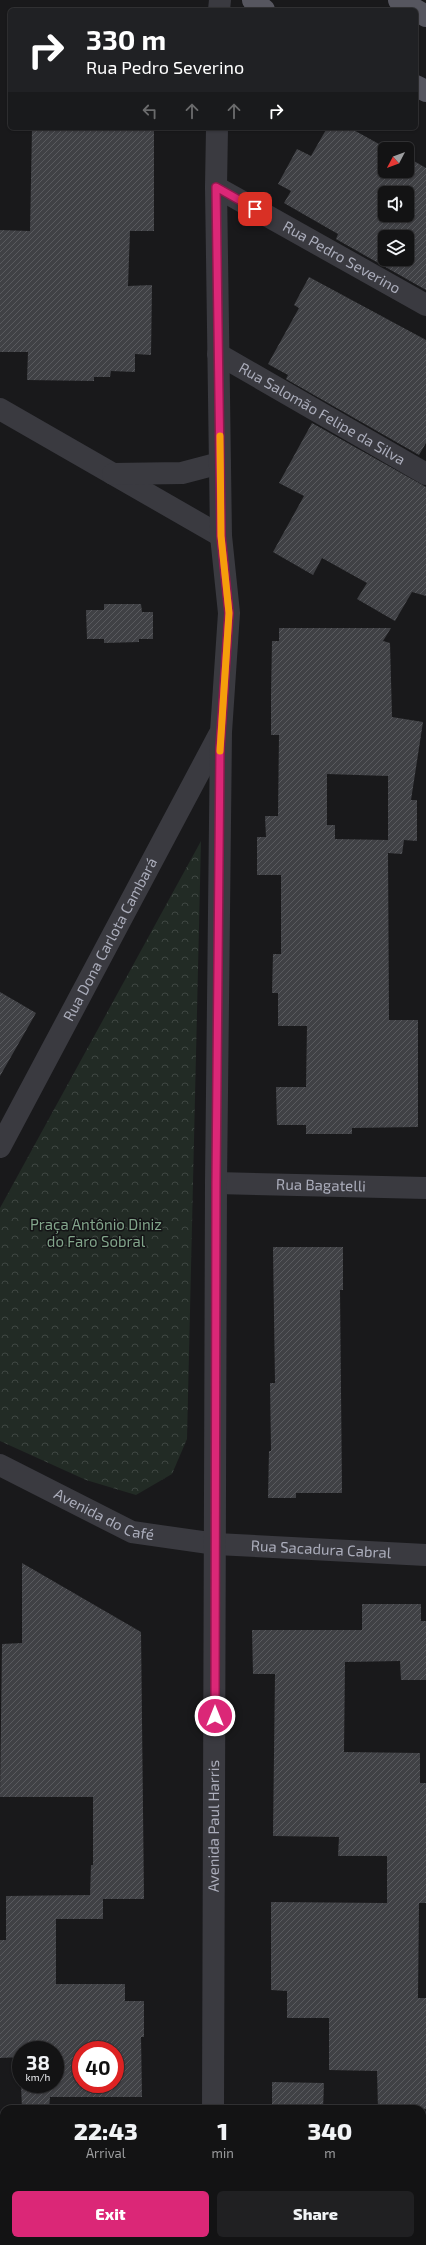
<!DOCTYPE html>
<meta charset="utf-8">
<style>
body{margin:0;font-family:"Exo 2",sans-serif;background:#202022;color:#f1f3f6;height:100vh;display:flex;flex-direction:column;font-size:15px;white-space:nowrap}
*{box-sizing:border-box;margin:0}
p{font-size:13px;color:#9d9ea0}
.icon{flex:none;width:22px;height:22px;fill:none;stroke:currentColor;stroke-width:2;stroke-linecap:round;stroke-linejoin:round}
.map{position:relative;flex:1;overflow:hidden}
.panel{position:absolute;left:0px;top:2105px;width:426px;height:140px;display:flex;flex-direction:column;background:#131314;border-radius:12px 12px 0 0;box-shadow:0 1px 3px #0004,0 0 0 1px #323234}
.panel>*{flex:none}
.hud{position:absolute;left:8px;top:8px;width:410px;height:122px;border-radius:6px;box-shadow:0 1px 3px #0004,0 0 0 1px #323234;background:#202124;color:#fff;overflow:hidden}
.needle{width:26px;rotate:229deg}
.controls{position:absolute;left:378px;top:142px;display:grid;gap:8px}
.controls a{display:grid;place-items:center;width:36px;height:36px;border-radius:6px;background:#131314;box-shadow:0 1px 3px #0004,0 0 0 1px #323234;font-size:20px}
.speed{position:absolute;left:12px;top:2041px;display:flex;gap:8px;font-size:20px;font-weight:700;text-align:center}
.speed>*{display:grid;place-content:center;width:52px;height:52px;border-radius:50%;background:#131314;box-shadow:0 1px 3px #0004,0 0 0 1px #323234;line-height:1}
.speed small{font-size:10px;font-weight:400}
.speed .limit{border:6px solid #d22;background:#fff;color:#111}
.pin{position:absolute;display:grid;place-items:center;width:34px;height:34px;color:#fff;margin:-17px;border-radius:8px;box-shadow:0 2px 6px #0006}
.me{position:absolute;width:44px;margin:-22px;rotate:0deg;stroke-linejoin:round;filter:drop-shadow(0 0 3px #0008)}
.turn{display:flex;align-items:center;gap:14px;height:84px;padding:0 12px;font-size:18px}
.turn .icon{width:52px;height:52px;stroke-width:2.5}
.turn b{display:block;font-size:28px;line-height:34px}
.lanes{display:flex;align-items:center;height:38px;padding:0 12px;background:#0003;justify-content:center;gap:20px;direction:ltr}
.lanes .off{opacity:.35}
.eta{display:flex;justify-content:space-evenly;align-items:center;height:68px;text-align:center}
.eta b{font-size:24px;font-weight:800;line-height:28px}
.action{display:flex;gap:8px;margin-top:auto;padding:8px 12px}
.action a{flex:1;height:46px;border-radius:6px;background:#db2777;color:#fff;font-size:16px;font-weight:800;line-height:46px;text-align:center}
.action a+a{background:#202022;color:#f1f3f6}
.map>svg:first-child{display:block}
.park{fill:url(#park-crowns)}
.building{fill:url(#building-hatch);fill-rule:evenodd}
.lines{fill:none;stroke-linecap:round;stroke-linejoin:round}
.minor{stroke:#3a3a40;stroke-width:22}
.major{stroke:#56565f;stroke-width:22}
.route-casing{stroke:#8e194d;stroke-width:10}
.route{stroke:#db2777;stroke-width:7}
.slow{stroke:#f59e0b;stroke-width:7}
.labels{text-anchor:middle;stroke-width:3;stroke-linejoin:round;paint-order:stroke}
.street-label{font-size:15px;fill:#abadbb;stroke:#141416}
.park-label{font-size:15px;fill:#82a58b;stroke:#141416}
</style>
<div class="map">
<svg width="426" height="2245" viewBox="0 0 426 2245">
<defs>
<pattern id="park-crowns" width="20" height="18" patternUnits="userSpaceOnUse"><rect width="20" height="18" fill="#222b25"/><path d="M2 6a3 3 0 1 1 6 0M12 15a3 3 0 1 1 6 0" fill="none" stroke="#3f4743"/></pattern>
<pattern id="building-hatch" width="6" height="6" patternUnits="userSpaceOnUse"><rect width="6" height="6" fill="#404145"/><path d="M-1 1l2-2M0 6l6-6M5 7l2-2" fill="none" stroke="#595a5e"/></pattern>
</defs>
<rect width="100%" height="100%" fill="#19191b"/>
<path class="park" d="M201,841L187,1439L172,1474L136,1495L86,1480L0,1441V1208Z"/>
<path class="building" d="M32,128H154V231H130L128,286L152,285L151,355L135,354V372L111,371L110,377H94V381L27,380L28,352H0V230L30,231Z
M327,128H350L388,149H385V171H407V157L426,168V290L336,239L338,234L284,203L291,191L278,184L297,149L311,156ZM385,193H407V215H385ZM385,237H407V259H385Z
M309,277L426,340V443L419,455L286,379L288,375L268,364L299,308L294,305Z
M312,423L426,487V596L412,592L395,621L357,599L367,583L322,558L313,575L273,552L304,496L279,483Z
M104,604H141L142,612H153V639H139V642L104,643V639H87L86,610H104Z
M279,628H391L383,641L390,643L392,717L423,722L411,800H417V841L404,840L402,854L388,853L389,1020H418V1127L352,1128V1134H306V1125H277L276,1087H306L307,1026H278V993H272L273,954H281V875H257V837H266L265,816H278L279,735H271V694L272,641H279ZM327,774L388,776V840L335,839V825H327Z
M0,992L36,1013L0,1076Z
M273,1247H343V1290H340L342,1493H296V1498H268L269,1451H271L270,1383H275Z
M22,1563L141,1632L144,1899H103V1919H56V1984H125V2001H144V2037H141L142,2097H50L49,2109H22L21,2084H55V2050H21V2057L0,2058V1940H6V1896L90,1895L91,1865H93V1797H0L2,1644L22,1643ZM81,2050H115V2084H81Z
M362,1604H421V1621H426V1680H401L400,1661L345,1662L344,1752L420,1753V1783H426V1903H419L418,1998H426V2109H378L377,2071L329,2070V2018H287V1991L271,1990V1902L387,1903V1856H338L339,1837L273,1836L275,1674H253L252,1630H362Z
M272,2082L324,2083L323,2109H272Z"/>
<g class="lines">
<g class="minor">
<path d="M219,10L220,0"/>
<path id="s1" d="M216,187L426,305"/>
<path id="s2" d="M218,354L426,474"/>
<path d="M0,409L221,536"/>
<path d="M113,474L182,473L220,463"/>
<path id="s3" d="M0,1147L219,735"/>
<path id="s4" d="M216,1183L426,1188"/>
<path id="s5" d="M0,1465L132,1532L216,1544L426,1555"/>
<path id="s6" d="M213,2109L216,1183L221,732L229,613L221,536L216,187L217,128"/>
<path d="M212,2245L213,2241"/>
</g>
<path class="major" d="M253,0L264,10
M399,0L426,16
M416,86L426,91"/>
</g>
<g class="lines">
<g class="route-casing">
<path id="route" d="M215,1716L216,1183L220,748L229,613L221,536L216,187L255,209"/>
</g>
<use href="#route" class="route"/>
<path class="slow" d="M220,436L221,536L229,613L220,751"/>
</g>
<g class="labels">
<g class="street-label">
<text dy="5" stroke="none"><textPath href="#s1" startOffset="144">Rua Pedro Severino</textPath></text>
<text dy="5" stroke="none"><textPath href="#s2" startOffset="120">Rua Salomão Felipe da Silva</textPath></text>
<text dy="5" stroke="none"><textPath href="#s3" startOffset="235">Rua Dona Carlota Cambará</textPath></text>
<text dy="5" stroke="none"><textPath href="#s4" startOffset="105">Rua Bagatelli</textPath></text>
<text dy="5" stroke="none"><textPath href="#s5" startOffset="116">Avenida do Café</textPath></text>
<text dy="5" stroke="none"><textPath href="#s5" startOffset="338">Rua Sacadura Cabral</textPath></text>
<text dy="5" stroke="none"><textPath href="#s6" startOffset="283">Avenida Paul Harris</textPath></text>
</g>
<g class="park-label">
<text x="96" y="1230">Praça Antônio Diniz<tspan x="96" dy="17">do Faro Sobral</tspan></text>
</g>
</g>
</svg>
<div class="controls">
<a><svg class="needle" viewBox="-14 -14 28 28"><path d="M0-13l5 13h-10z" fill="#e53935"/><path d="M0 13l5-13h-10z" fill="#9d9ea0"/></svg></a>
<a><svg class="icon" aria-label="sound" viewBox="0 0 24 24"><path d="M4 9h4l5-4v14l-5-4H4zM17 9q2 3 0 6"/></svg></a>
<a><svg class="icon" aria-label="layers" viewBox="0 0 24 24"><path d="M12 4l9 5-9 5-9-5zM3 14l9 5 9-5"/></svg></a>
</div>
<div class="speed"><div>38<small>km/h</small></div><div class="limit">40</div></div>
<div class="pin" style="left:255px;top:209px;background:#d93025"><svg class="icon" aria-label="arrive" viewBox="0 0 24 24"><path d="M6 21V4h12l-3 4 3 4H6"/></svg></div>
<svg class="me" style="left:215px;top:1716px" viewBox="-20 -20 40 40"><circle r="17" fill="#db2777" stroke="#fff" stroke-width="3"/><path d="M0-11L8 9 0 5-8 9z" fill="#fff"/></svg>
<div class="hud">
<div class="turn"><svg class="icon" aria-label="right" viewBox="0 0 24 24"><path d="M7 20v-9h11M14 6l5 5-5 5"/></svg><div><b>330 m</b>Rua Pedro Severino</div></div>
<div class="lanes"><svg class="icon off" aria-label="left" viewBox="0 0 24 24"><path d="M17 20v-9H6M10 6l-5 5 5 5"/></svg><svg class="icon off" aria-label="ahead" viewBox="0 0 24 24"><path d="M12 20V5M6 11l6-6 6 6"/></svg><svg class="icon off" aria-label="ahead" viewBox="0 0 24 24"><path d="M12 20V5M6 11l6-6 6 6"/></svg><svg class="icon" aria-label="right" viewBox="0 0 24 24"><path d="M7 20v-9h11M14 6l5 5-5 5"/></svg></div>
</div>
<section class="panel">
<div class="eta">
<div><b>22:43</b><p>Arrival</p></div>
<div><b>1</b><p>min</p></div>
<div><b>340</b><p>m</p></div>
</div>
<div class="action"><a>Exit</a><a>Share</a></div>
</section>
</div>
